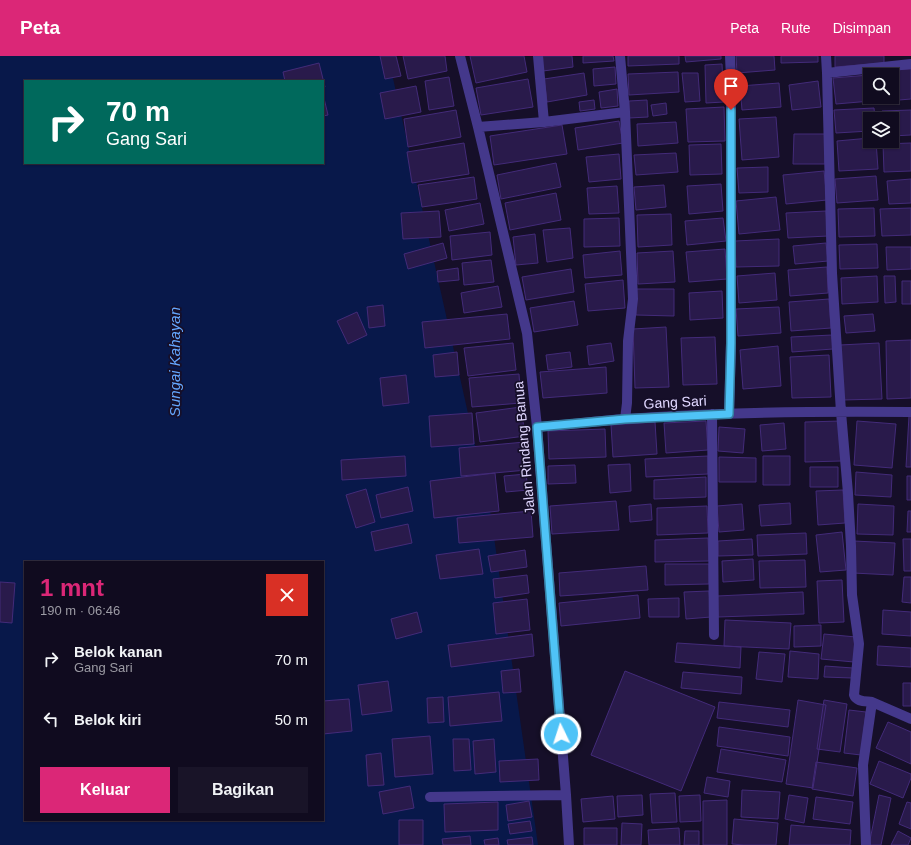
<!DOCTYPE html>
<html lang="id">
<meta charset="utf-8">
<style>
body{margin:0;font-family:Helvetica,sans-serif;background:#191428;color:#f1f3f6;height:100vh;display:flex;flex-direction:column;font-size:15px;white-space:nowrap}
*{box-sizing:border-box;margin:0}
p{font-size:13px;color:#9c9ba4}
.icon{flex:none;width:22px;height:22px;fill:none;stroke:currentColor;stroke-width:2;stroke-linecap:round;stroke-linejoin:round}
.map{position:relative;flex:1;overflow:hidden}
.panel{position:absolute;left:24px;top:505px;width:300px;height:260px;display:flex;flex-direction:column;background:#100b1f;border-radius:0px;box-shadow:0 1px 3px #0004,0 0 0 1px #302b3d}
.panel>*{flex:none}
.banner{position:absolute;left:24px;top:24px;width:300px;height:84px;border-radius:0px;box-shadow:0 1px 3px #0004,0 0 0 1px #302b3d;background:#00695c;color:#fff;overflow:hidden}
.buttons{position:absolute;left:863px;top:12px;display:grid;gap:8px}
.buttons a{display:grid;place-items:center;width:36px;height:36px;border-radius:0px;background:#100b1f;box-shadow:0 1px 3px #0004,0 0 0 1px #302b3d;font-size:20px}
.pin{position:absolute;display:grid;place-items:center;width:34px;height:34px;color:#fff;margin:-41px -17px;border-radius:50% 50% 50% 0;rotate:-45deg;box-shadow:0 0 4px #0007}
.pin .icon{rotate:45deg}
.me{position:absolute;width:44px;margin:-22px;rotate:356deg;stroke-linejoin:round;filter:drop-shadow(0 0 3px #0008)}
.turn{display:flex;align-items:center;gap:14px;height:84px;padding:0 16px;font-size:18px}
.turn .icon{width:52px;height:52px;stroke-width:2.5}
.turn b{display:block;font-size:28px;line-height:34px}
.round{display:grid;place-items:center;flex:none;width:42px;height:42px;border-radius:0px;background:#191428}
.headline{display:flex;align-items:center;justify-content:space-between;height:68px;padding:0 16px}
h1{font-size:24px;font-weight:800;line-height:30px;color:#db2777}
.cta{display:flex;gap:8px;margin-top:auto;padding:8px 16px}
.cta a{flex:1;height:46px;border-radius:0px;background:#db2777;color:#fff;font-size:16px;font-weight:800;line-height:46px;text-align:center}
.cta a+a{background:#191428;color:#f1f3f6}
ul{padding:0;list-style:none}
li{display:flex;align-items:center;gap:12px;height:60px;padding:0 16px}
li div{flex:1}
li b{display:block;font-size:15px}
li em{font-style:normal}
header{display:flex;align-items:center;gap:24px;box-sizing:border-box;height:56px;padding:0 20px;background:#db2777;color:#fff}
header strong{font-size:19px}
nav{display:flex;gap:22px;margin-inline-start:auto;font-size:14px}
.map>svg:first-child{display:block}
.water{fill:#08184a;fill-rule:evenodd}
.building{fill:#291a4b;stroke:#432b79}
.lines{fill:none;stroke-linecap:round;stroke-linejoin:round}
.minor{stroke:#44388b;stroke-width:10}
.route-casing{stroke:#337fa1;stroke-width:10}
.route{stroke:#4fc3f7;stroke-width:7}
.labels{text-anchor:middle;stroke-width:3.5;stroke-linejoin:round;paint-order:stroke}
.street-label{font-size:14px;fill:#e0d7ff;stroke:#160f29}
.water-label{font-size:15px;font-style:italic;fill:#65a7ff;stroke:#160f29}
</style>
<header>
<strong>Peta</strong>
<nav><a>Peta</a><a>Rute</a><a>Disimpan</a></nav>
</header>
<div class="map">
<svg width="911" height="789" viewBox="0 0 911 789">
<rect width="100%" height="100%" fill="#160f29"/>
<path class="water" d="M0,0H388L491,460L538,789H0ZM25,25H323V107H25ZM25,506H323V764H25Z"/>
<path class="building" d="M380,0H396L401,20L385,23Z
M403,0H445L447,15L408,23Z
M470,0H524L527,16L476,27Z
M541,0H572L573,11L543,15Z
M583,0H613L614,5L583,7Z
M628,0H679V8L628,10Z
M685,0H721V3L686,6Z
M736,0H774L775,14L737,17Z
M781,0H818V6L781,7Z
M835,0H884V7L835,11Z
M319,7L325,31H323V25H285L283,16Z
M722,8L724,46L706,47L705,9Z
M615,11L616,28L594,30L593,13Z
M911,13V43L887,45L886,41H892V19H885V14Z
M678,16L679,36L629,39L628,18Z
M584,17L587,39L547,46L544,23Z
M682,17H698L700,45L685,46Z
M869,19L870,41H871V45L836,48L833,22Z
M449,21L454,50L429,54L425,25Z
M528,23L533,51L481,59L476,32Z
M818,25L821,51L792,54L789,29Z
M779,27L781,51L742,54L740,30Z
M416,30L421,56L385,63L380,37Z
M617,33L618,50L601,52L599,36Z
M323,38L328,59L323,60Z
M594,44L595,53L580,55L579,46Z
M647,44L648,61L629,62V45Z
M666,47L667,58L653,60L651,49Z
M724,51L725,85L688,86L686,53Z
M874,52L875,63H870V75L836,77L834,54Z
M456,54L461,81L408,91L404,63Z
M911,54V79L892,80V63H883L882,55Z
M776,61L779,101L742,104L739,63Z
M619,65L623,87L578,94L575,72Z
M676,66L678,87L638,90L637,68Z
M562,69L567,98L494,109L490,80Z
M794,78H825V108H793Z
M870,82V85H876L878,113L839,115L837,85Z
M464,87L469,118L412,127L407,96Z
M911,87V115L884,116L883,88Z
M721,88L722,118L690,119L689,89Z
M676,97L678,116L636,119L634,99Z
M619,98L621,123L589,126L586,101Z
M556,107L561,131L501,143L497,119Z
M768,111V136L739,137L737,112Z
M824,115L827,144L786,148L783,119Z
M876,120L878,144L837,147L835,123Z
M474,121L477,143L422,151L418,129Z
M911,123V147L889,148L887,125Z
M721,128L723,155L689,158L687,130Z
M664,129L666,151L636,154L634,131Z
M617,130L619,157L589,158L587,132Z
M556,137L561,164L510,174L505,147Z
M776,141L780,174L739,178L736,145Z
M480,147L484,168L449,175L445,154Z
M874,152L875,180L839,181L838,153Z
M911,152V179L882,180L880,153Z
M439,155L441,181L403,183L401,157Z
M826,155L828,180L788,182L786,157Z
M671,158L672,189L638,191L637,159Z
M619,162L620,190L584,191V163Z
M723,162L726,185L687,189L685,165Z
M570,172L573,202L547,206L543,174Z
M490,176L492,199L452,204L450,180Z
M535,178L538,207L516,209L513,181Z
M779,183V210L736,211L735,185Z
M443,187L447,202L408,213L404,198Z
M826,187L828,205L795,208L793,190Z
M877,188L878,212L840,213L839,189Z
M886,191H911V213L887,214Z
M725,193L727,223L689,226L686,196Z
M620,195L622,219L585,222L583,199Z
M673,195L675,226L638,228L637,197Z
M491,204L494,226L464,229L462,207Z
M827,211L828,237L790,240L788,214Z
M458,212L459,224L438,226L437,215Z
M571,213L574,236L526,244L522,221Z
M775,217L777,244L739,247L737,220Z
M877,220L878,246L842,248L841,222Z
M884,220H895L896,246L885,247Z
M623,224L625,252L588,255L585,228Z
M902,225H911V248H902Z
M498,230L502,251L464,257L461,237Z
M636,233H674V260L636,259Z
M722,235L723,262L690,264L689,237Z
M829,243L831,272L791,275L789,246Z
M574,245L578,269L534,276L530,252Z
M383,249L385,270L369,272L367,251Z
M779,251L781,277L738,280L736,253Z
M357,256L367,279L348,288L337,265Z
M507,258L510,283L425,292L422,266Z
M873,258L875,275L846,277L844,260Z
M666,271L669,331L635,332L633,273Z
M832,279L833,293L792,296L791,281Z
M715,281L717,328L683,329L681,282Z
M911,284V342L887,343L886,285Z
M513,287L516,314L468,320L464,292Z
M611,287L614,305L589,309L587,290Z
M879,287L882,343L842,344L840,289Z
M778,290L781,330L743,333L740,294Z
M457,296L459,319L435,321L433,299Z
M570,296L572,311L548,314L546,299Z
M829,299L831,341L792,342L790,301Z
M606,311L607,337L543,342L540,316Z
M519,318L521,347L472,351L469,322Z
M406,319L409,347L383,350L380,322Z
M521,351L525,380L480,386L476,357Z
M472,357L474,388L431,391L429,360Z
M909,360H911V411H906Z
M706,365L708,394L666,397L664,367Z
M841,365V405L805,406V366Z
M857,365L896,368L892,412L854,409Z
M655,366L657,398L613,401L611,369Z
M784,367L786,393L762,395L760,369Z
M719,371L745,373L743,397L718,395Z
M605,373L606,401L549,403L548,375Z
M525,386L527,414L461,420L459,392Z
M405,400L406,420L342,424L341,404Z
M708,400V418L646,421L645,403Z
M763,400H790V429H763Z
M719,401L756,402V426H719Z
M630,408L631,435L610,437L608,409Z
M575,409L576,427L548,428V410Z
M810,411H838V431H810Z
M856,416L892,419L891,441L855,439Z
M495,417L499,455L434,462L430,425Z
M526,418L528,434L506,436L504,420Z
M907,420H911V444H907Z
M706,421V441L654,443V424Z
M408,431L413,455L381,462L376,439Z
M366,433L375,466L356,472L346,439Z
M843,434L845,467L818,469L816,435Z
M616,445L619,474L552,478L550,450Z
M790,447L791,468L761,470L759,449Z
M651,448L652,464L630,466L629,450Z
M742,448L744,474L719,476L717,450Z
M858,448L894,450L893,479L857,478Z
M707,450L708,477L657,479V452Z
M531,455L533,481L459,487L457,462Z
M908,455H911V476H907Z
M408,468L412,487L375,495L371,476Z
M842,476L846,514L820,516L816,479Z
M806,477L807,498L758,500L757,479Z
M708,482L709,505L655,506V484Z
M752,483L753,499L718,500V485Z
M903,483H911V515H904Z
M854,485L895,487L893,519L853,517Z
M479,493L483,518L440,523L436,499Z
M525,494L527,511L491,516L488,500Z
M753,503L754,524L723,526L722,505Z
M805,504L806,531L760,532L759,505Z
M665,508H709V528L665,529Z
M646,510L648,534L560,540L559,517Z
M527,519L529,537L495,542L493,523Z
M904,521H911V547L902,546Z
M842,524L844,566L819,567L817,525Z
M0,526L15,527L12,567L0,566Z
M709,535L711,561L686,563L684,536Z
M803,536L804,558L718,561L717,540Z
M638,539L640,562L561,570L559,547Z
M679,542V561H649L648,543Z
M527,543L530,574L496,578L493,547Z
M883,554L911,556V580L882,578Z
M417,556L422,576L396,583L391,563Z
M725,564L791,567L789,593L724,590Z
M821,569V590L794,591V570Z
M532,578L534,600L451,611L448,589Z
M824,578L856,581L854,606L821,603Z
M677,587L741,591L740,612L675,606Z
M878,590L911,592V611L877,609Z
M790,595L819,598L818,623L788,621Z
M759,596L785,598L782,626L756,623Z
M825,610L853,612L852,622L824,621Z
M519,613L521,636L503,637L501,615Z
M625,615L715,651L681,735L591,699Z
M683,616L742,621L741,638L681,632Z
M388,625L392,655L362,659L358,629Z
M903,627H911V650H903Z
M499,636L502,665L450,670L448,641Z
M443,641L444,666L428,667L427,642Z
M349,643L352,675L323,678V645Z
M798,644L826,649L813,732L786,728Z
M824,644L847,648L840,696L817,693Z
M719,646L790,654L788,671L717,662Z
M849,654L866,656L861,699L844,697Z
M888,666L911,676V708L876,692Z
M719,671L790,681L788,700L717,690Z
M430,680L433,718L395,721L392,683Z
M453,683H469L471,714L454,715Z
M494,683L496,716L475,718L473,685Z
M721,693L786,704L782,726L717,716Z
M381,697L384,729L368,730L366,699Z
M538,703L539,724L500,726L499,705Z
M879,705L911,718V722L903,742L870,728Z
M816,706L857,712L853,740L812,733Z
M707,721L730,725L728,741L704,737Z
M410,730L414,752L383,758L379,736Z
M742,734L780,736L778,763L741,761Z
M675,737L677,766L652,767L650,738Z
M642,739L643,759L618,761L617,740Z
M700,739L701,765L680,766L679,740Z
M789,739L808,742L804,767L785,763Z
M879,739L891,742L881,789H869Z
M613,740L615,763L583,766L581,743Z
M816,741L853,746L850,768L813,763Z
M727,744V789H703V745Z
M529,745L532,761L508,765L506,749Z
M498,746V774L445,776L444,748Z
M907,746L911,747V773L899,768Z
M734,763L778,767L776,789H744L732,788Z
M399,764H423V789H399Z
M530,765L532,775L510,778L508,768Z
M622,767L642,768L641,789H621Z
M791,769L851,774L850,789H789Z
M584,772H617V789H584Z
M679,772L680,789H649L648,774Z
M685,775H699V789H684Z
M898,775L911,782L908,789H891Z
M470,780L471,789H443L442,783Z
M532,781L533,789H508L507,784Z
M498,782L499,789H485L484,784Z"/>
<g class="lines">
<path class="minor" d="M460,0L478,71L527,277L537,371L566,739L569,789
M538,0L544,66
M620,0L625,56L633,243L628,285L627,347L625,363
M826,0L827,17L832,217L841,356L848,437L851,490L852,539L859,588L854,639C856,646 866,645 872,646
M827,17L911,8
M478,71L544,66L625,56
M712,358L714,579
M729,358L731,287V23L730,0
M537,371C567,369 596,365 625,363C720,356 816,355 911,356
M430,741L566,739
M866,789L863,709L872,646L911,663"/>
</g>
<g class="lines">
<g class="route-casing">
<path id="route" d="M561,678L537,371L625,363L729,358L731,287V54"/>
</g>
<use href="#route" class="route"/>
</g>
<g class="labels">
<g class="street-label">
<text transform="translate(675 346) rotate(-3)" y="5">Gang Sari</text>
<text transform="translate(524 392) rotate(-95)" y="5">Jalan Rindang Banua</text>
</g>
<g class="water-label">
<text transform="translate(175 306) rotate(-90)" y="5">Sungai Kahayan</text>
</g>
</g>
</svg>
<div class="buttons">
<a><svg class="icon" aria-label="search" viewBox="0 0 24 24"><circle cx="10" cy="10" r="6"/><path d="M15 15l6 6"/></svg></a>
<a><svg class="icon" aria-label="layers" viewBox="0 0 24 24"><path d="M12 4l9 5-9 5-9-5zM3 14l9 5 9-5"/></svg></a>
</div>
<div class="pin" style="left:731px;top:54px;background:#d93025"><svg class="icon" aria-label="arrive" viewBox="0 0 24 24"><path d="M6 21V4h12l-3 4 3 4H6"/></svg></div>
<svg class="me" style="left:561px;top:678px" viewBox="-20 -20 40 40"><circle r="17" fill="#4fc3f7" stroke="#fff" stroke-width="3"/><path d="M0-11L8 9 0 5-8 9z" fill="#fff"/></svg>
<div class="banner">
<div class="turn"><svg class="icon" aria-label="right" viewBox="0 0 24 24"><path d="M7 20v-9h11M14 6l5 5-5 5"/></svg><div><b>70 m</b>Gang Sari</div></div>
</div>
<section class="panel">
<div class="headline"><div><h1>1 mnt</h1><p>190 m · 06:46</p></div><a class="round" style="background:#d93025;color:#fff"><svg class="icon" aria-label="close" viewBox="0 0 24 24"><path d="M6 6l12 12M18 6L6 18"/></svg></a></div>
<ul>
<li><svg class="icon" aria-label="right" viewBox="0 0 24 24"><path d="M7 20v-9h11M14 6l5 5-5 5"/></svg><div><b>Belok kanan</b><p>Gang Sari</p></div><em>70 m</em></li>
<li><svg class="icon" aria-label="left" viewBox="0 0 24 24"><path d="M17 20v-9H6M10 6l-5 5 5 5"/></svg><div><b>Belok kiri</b></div><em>50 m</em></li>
</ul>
<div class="cta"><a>Keluar</a><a>Bagikan</a></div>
</section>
</div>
